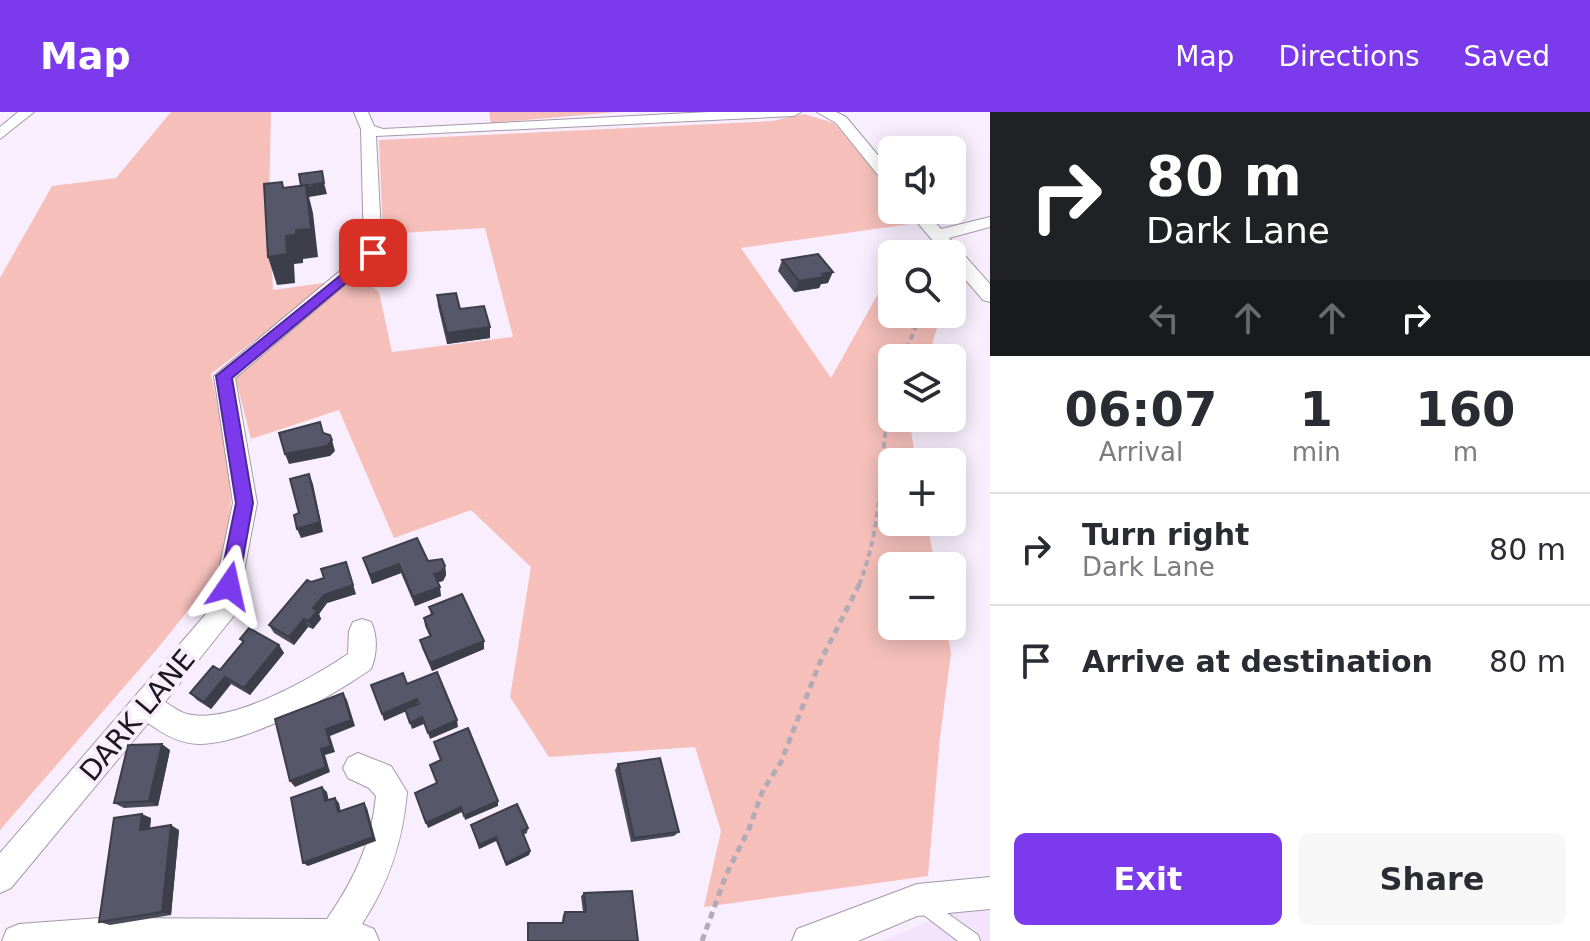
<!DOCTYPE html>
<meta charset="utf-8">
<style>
body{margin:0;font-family:"DejaVu Sans",sans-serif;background:#f7f7f7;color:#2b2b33;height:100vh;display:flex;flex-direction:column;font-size:30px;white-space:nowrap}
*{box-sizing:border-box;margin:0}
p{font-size:26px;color:#7c7c81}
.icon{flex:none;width:44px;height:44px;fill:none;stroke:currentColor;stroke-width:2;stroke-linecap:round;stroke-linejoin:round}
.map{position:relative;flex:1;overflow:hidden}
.drawer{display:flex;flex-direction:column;background:#fff;width:600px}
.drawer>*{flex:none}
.banner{background:#202124;color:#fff;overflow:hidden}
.controls{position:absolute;left:878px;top:24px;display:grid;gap:16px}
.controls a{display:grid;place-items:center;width:88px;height:88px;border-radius:12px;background:#fff;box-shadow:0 4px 20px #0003;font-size:40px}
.pin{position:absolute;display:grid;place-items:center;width:68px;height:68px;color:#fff;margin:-34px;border-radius:16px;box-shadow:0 4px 12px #0006}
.me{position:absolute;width:88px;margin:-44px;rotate:11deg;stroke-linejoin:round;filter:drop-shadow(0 0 6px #0008)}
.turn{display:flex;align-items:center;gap:28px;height:168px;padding:0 24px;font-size:36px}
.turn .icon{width:104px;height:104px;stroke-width:2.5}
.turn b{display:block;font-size:56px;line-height:68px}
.lanes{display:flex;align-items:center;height:76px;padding:0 24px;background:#0003;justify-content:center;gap:40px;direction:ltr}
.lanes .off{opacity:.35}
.eta{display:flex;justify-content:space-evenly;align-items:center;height:136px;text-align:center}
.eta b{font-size:48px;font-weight:700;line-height:56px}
.primary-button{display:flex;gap:16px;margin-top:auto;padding:16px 24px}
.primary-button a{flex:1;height:92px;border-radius:12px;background:#7c3aed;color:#fff;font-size:32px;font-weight:700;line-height:92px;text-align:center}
.primary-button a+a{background:#f7f7f7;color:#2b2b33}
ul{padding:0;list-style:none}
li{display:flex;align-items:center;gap:24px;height:112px;padding:0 24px;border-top:2px solid #e1e1e2}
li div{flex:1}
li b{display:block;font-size:30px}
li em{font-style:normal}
header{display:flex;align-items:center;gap:48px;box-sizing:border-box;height:112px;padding:0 40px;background:#7c3aed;color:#fff}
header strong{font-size:38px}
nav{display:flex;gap:44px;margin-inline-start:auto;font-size:28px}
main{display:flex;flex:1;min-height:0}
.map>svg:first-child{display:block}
.built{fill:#f4e3fc}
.green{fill:#f6bfba}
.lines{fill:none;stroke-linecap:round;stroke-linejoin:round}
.lane-casing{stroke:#a499aa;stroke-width:2}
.street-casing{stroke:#a499aa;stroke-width:2}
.path-far1{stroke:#b2aab6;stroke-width:4;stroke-dasharray:6 4;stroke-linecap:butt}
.path{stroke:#b2aab6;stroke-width:5;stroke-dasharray:7 5;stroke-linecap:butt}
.lane{fill:#fff;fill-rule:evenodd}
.street{fill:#fff;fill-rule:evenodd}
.wall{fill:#4a4c5a}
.shaded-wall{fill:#3c3e4a}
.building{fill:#565869;stroke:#3c3e4a;stroke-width:2}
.route{fill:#7c3aed;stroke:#51269a;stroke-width:2}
.labels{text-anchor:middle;stroke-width:8;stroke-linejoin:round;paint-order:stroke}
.street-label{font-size:28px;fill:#1b171d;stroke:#f8eefd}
</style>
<header>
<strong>Map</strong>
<nav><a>Map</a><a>Directions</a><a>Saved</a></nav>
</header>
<main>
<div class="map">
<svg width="990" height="829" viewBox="0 0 990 829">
<rect width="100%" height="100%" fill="#f8eefd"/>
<path class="built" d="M990,797V829H882L953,799Z"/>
<path class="green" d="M171,0H271L269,92L273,178L330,170L211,262L226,335L231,390L224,454L157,537L0,718V166L52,74L116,66Z
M489,0H617L491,11Z
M804,2L834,11L892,81V98H906L917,111L741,136L831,266L892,157V202H941L928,246H892V306H909L916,350H892V410H927L935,454H892V514H946L951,541L940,625L928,764L704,795L721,719L695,635L549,645L510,585L531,455L471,398L394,426L339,298L251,327L235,264L348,168L363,167L379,180L392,240L513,225L485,116L383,122L379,28L772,9Z"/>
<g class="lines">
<g class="lane-casing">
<path id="lane" d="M923,784L978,823L980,829H958L917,798L915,792L917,786Z"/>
</g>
<g class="street-casing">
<path id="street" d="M18,0H34L0,27V15Z
M354,0H368L374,14L383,17L709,0H801L794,4L376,24L382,141L235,266L257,391L236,501L165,590C172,594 179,600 187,602C231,613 312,566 348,542L349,519L353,510L362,507L371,510C378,524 377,543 371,557C331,585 248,632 199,632C180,632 163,622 148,611L11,776L0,781V741L211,496L233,391L214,264L364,139L361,17Z
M817,0H836L846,5L892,60V75L886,73L836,11Z
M907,98H924L941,117L990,105V115L949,126L990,172V190L983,188L952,152V142H944Z
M358,641L391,654L407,680C403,729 389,771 362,812L374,817L379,829H2L7,817L19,812L100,806L327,807C354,768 371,733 376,684L369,676L348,666L343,656L348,646Z
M990,765V797L917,804L858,829H792L797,817L917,772Z"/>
</g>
<path class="path-far1" d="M903,246L921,202
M859,473C886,405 879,339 892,270"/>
<path class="path" d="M702,829L726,763L749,717L763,678L781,650L820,550L860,471"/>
<use href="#lane" class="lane"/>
<use href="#street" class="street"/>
</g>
<path class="wall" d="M782,148L828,171L821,172L819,176L794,180L778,159Z
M437,183L460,197L490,226L447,232L438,194Z
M363,446L428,449L445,454L446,463L443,469L437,470L441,484L415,494L401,461L372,472Z
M311,470L356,482L327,491L319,502L321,507L313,517L308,515L294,533L274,521L269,513Z
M429,495L484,529V537L432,559L422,536L420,528L430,525L425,514L424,506L431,503Z
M240,527L279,533L284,541L250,583L231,572L211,597L197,588L190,581L220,558L243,531Z
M170,638L158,694L124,696L114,691Z
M618,652L679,720L674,724L631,730L615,658Z
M151,706L150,717L179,718L171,803L110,813L99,810Z
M471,713L528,716L527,721L523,723L530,739L529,743L506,754L496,729L479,737Z
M584,781L638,829H527L528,811H562L563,803L565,800H583L581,784Z"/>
<path class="shaded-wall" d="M324,71L327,82L309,85L313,101L318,145L303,147V151L294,152L295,171L277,173L268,145L286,124L296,118L302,75Z
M833,160L828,171L821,172L819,176L794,180L799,169Z
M490,215V226L447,232V221Z
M332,328L335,339L330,344L289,352L285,342Z
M309,362L313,372L323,420L301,426L297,417Z
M346,450L356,482L327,491L319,502L321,507L313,517L309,509L313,496Z
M399,452L401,461L372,472L370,463Z
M445,454L446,463L443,469L435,471L434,462Z
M440,475L441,484L415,494L413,485Z
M304,507L308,515L294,533L289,525Z
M484,529V537L432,559L430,551Z
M279,533L284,541L250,583L244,576Z
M225,565L231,572L211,597L204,590Z
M343,581L347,588L355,614L330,624L335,640L325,643L330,660L295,675L290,669L321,637L326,617Z
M417,587L418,594L384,609L382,602Z
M422,605L424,612L412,617L410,611Z
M457,608L458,615L430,627L428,621Z
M162,632L170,638L158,694L149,689Z
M322,675L327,680L330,694L325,689Z
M335,686L339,691L342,705L338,700Z
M498,689V694L465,708L464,704Z
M364,691L367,696L376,729L308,754L303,751Z
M461,695L462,700L428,716L426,711Z
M142,702L151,706L149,722L140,718Z
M171,713L179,718L171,803L162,800Z
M496,725V729L479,737V733Z
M530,739L529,743L506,754V751Z"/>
<path class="building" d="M322,59L324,71L301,74L299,62Z
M282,70L283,76L306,73L311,117L296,118V123L286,124L287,142L268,145L264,72Z
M818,142L833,160L822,162L824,165L799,169L782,148Z
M456,181L460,197L484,194L490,215L447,221L437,183Z
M320,310L323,321L330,323L332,328L327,334L285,342L279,321Z
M309,362L320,410L297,417L294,403L299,401L290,367Z
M417,426L428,449L442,447L445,454L441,460L434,462L440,475L413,485L399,452L370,463L363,446Z
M346,450L353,473L324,483L313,496L317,499L309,509L304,507L289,525L269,513L307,468L311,470L324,466L321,457Z
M462,482L484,529L430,551L420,528L431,524L424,506L433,502L429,495Z
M249,516L279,533L244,576L225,565L204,590L190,581L213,554L220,558L244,529L240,527Z
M437,560L457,608L428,621L422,605L410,611L405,597L419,592L417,587L382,602L371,573L403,561L407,572Z
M343,581L351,608L326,617L331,634L321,637L326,655L290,669L275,607Z
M468,616L498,689L464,704L461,695L426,711L415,681L437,671L430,653L441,648L434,630Z
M162,632L149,689L114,691L128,633Z
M660,646L679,720L634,726L618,652Z
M322,675L325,689L335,686L338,700L364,691L373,725L303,751L291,686Z
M517,692L528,716L522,719L530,739L506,751L496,725L479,733L471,713Z
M142,702L140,718L171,713L162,800L99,810L114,706Z
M632,779L638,829H528V811H563L565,800H586L584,781Z"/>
<path class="route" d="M373,137L378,138V144L232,266L253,391L238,474L236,480L229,482L222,480L219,474L236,391L216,264Z"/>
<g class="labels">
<g class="street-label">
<text transform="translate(137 603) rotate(-50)" y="10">DARK LANE</text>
</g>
</g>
</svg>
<div class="controls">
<a><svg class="icon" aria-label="sound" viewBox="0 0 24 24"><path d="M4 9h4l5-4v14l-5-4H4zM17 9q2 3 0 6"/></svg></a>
<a><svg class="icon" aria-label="search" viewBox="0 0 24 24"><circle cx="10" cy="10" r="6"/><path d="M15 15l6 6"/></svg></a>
<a><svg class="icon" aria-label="layers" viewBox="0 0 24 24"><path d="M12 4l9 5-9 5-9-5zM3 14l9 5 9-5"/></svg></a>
<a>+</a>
<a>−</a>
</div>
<div class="pin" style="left:373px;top:141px;background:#d93025"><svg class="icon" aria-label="arrive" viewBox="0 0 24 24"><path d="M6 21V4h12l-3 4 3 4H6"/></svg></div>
<svg class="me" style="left:229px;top:474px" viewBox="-20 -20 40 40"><path d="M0-17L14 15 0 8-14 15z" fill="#7c3aed" stroke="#fff" stroke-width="4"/></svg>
</div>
<section class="drawer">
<div class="banner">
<div class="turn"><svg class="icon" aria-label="right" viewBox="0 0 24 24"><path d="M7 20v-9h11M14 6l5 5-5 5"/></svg><div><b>80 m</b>Dark Lane</div></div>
<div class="lanes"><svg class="icon off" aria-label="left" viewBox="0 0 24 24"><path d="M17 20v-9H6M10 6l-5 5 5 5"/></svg><svg class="icon off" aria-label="ahead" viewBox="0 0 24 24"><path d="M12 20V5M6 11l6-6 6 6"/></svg><svg class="icon off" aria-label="ahead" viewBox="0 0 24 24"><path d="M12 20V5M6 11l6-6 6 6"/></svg><svg class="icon" aria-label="right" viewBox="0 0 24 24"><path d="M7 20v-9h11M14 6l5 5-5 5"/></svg></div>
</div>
<div class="eta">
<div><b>06:07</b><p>Arrival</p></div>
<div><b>1</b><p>min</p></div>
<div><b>160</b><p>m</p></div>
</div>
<ul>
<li><svg class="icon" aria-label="right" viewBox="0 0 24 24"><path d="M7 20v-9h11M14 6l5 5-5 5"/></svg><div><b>Turn right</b><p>Dark Lane</p></div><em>80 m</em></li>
<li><svg class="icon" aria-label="arrive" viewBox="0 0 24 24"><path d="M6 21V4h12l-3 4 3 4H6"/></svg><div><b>Arrive at destination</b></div><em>80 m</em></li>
</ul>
<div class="primary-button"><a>Exit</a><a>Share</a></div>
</section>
</main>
